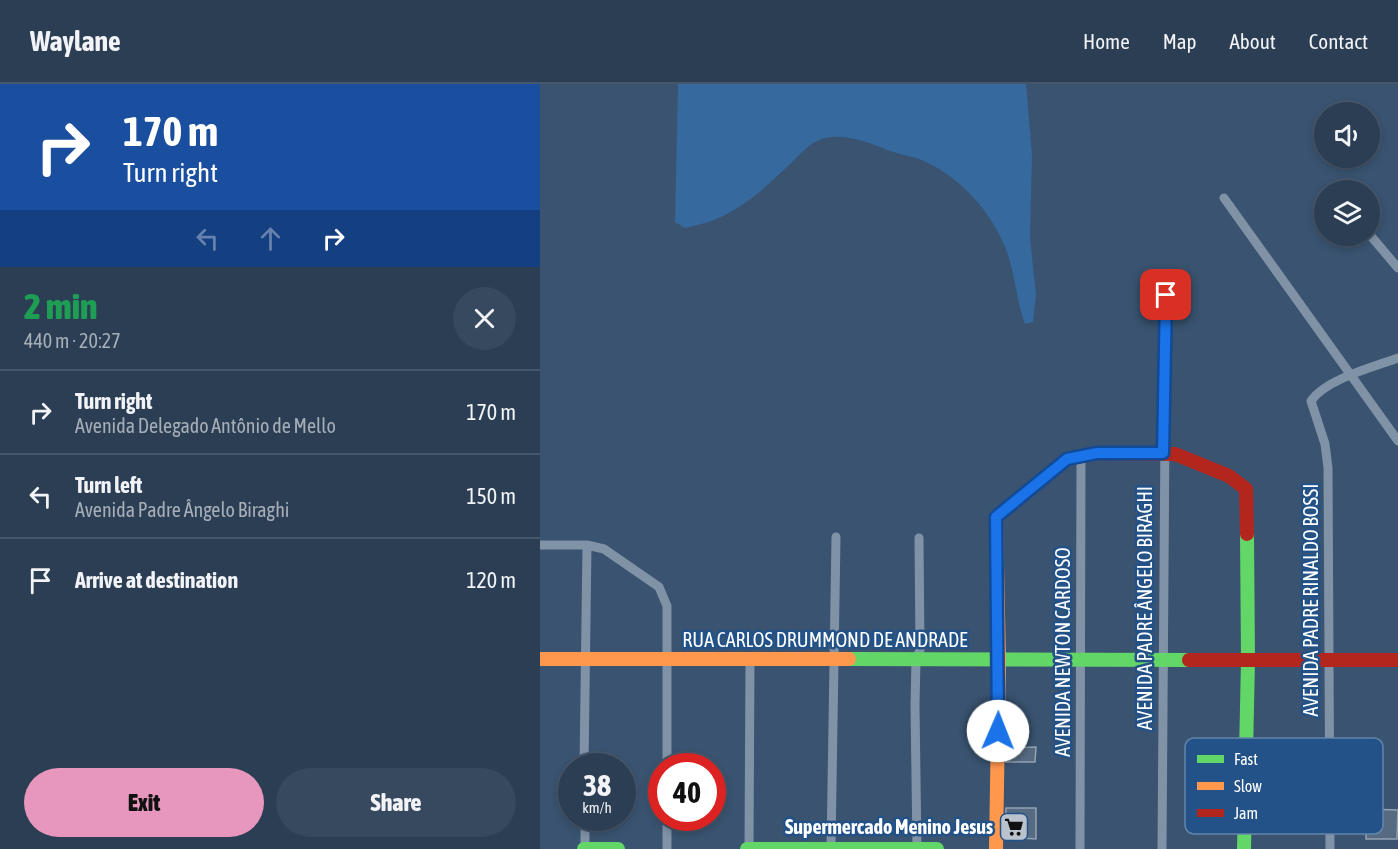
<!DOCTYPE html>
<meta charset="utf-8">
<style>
body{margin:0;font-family:"Asap Condensed",sans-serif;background:#37495e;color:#f1f3f6;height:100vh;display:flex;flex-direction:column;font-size:22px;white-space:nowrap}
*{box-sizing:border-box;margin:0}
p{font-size:20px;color:#a6aeb8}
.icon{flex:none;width:33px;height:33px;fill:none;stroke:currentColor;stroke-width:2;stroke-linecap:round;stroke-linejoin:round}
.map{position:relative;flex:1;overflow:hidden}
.drawer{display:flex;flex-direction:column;background:#2b3e54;width:540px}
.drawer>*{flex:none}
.guide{background:#1a4fa0;color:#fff;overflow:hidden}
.tools{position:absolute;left:774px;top:18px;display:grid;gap:12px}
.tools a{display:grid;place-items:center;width:66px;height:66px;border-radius:50%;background:#2b3e54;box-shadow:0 3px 9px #0003,0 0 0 2px #47576b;font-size:30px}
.speed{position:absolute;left:18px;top:669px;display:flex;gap:12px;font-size:30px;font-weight:700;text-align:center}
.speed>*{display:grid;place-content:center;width:78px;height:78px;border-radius:50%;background:#2b3e54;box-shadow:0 3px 9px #0003,0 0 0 2px #47576b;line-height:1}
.speed small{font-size:15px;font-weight:400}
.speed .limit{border:9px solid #d22;background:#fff;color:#111}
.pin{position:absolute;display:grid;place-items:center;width:51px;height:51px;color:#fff;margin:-26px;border-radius:12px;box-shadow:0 3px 9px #0006}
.me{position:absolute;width:66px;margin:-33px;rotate:1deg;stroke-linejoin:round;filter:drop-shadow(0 0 4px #0008)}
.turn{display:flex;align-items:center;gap:21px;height:126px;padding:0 24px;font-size:27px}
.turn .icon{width:78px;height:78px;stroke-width:2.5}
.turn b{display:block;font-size:42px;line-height:51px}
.lanes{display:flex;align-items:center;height:57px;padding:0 24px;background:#0003;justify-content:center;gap:30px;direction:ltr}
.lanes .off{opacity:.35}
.round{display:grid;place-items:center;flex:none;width:63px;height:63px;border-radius:32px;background:#37495e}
.summary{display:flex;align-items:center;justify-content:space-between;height:102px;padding:0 24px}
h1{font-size:36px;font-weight:800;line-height:45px;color:#1e9e55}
.button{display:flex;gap:12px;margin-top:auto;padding:12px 24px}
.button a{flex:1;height:69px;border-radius:36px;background:#e797bd;color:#111;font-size:24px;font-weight:800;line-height:69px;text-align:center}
.button a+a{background:#37495e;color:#f1f3f6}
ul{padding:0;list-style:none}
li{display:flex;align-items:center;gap:18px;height:84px;padding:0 24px;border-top:2px solid #47576b}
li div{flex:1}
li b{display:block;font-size:22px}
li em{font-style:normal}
header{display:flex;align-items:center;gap:36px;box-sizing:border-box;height:84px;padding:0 30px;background:#2b3e54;border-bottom:2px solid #47576b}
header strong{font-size:28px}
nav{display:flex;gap:33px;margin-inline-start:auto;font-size:21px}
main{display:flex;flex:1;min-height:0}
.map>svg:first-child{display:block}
.green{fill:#36699d}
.building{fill:#566b82;stroke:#93a3b3;stroke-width:1.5}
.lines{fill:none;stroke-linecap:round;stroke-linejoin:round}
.street{stroke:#8092a6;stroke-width:9}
.fast{stroke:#63d668;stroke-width:14}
.slow{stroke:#ff974d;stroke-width:14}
.jam{stroke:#b3261e;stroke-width:14}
.route-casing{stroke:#114b97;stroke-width:15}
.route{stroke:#1a73e8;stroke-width:10}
.labels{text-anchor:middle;stroke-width:5;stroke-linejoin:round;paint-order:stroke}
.street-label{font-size:20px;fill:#fff;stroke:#225287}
.poi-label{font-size:20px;font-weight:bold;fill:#fff;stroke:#225287;text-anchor:end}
.key{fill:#225287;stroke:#6486ab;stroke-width:1.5}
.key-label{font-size:16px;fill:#fff}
</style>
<header>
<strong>Waylane</strong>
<nav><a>Home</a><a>Map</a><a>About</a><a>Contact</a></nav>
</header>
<main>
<section class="drawer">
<div class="guide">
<div class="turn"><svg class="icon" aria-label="right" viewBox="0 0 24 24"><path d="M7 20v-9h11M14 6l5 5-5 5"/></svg><div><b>170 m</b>Turn right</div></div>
<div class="lanes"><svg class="icon off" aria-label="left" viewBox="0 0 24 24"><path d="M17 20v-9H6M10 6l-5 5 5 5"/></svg><svg class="icon off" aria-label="ahead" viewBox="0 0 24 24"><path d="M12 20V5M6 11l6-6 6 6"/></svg><svg class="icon" aria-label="right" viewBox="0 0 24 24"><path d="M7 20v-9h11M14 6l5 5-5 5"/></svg></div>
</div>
<div class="summary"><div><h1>2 min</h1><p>440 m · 20:27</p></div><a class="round"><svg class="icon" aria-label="close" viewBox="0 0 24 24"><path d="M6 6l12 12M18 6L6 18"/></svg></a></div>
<ul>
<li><svg class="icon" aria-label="right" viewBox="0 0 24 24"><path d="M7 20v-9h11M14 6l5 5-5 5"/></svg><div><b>Turn right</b><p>Avenida Delegado Antônio de Mello</p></div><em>170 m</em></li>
<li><svg class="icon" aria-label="left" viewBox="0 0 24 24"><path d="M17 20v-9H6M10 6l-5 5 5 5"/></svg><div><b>Turn left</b><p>Avenida Padre Ângelo Biraghi</p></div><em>150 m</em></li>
<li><svg class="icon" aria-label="arrive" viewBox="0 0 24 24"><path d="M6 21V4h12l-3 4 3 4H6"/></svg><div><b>Arrive at destination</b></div><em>120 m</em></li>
</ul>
<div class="button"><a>Exit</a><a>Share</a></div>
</section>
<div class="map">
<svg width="858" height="765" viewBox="0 0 858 765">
<rect width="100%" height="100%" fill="#395370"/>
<path class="green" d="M138,0H486L492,71L490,154L496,210L493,238L485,240C477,218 476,199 470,178C459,136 424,95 384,77C373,72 361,71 350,67C330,59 301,47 279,56C268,60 257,74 248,82C214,114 192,135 145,144L135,138Z"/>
<path class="building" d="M496,663L495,678H466L467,664Z
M466,724H496V755L465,753Z
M828,725L858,726L857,755H826V739H797V726Z"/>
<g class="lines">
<path class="street" d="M684,114L858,357
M830,151L858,184
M0,461H47L64,465L119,503L127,522V682
M44,682L47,461
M45,734V765
M291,764L296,453
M127,765V734
M209,765L210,575
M377,765L375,622L376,575L380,566L379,454
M540,765L541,371
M622,765L626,211
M790,765L788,384L785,360L771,317C786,295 834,283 858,274"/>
<path class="fast" d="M309,575L649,576
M44,765H78
M207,765H397
M704,765L708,576L707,450"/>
<path class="slow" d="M0,575H309
M456,765L459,576L456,433L461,429"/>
<path class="jam" d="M461,429L527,375L557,369L635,370L689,392L706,405L707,450
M649,576H858"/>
</g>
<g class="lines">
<g class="route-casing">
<path id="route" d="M458,647L456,433L527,375L557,369H623L626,211"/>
</g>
<use href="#route" class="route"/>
</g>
<defs>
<g id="supermarket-square" transform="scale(1.5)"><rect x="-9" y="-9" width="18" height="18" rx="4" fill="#bac3cd" stroke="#225287"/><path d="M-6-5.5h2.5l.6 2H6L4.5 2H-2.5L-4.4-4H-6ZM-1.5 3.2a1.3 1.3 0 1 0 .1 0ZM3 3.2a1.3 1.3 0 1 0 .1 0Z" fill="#111"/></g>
</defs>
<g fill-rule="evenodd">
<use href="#supermarket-square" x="474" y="743"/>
</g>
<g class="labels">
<g class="street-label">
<text transform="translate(771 516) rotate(-90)" y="7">AVENIDA PADRE RINALDO BOSSI</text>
<text transform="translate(605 524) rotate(-90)" y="7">AVENIDA PADRE ÂNGELO BIRAGHI</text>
<text x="285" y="563">RUA CARLOS DRUMMOND DE ANDRADE</text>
<text transform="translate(523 568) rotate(-90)" y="7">AVENIDA NEWTON CARDOSO</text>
</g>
<g class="poi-label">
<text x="453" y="750">Supermercado Menino Jesus</text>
</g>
</g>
<rect x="645" y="654" width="198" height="96" rx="9" class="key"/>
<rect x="657" y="671" width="27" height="8" fill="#63d668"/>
<rect x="657" y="698" width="27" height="8" fill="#ff974d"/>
<rect x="657" y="725" width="27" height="8" fill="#b3261e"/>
<g class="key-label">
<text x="694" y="681">Fast</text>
<text x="694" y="708">Slow</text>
<text x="694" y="735">Jam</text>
</g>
</svg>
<div class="tools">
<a><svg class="icon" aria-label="sound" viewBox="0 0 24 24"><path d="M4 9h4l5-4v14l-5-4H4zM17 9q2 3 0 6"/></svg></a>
<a><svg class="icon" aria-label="layers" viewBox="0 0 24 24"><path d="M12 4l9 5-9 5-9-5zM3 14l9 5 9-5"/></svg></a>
</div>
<div class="speed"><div>38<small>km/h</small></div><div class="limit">40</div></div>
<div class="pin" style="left:626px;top:211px;background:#d93025"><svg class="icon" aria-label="arrive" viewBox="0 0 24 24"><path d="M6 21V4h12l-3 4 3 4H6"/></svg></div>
<svg class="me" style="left:458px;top:647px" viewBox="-20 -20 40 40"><circle r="19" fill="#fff"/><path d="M0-13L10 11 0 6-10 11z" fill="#1a73e8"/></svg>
</div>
</main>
